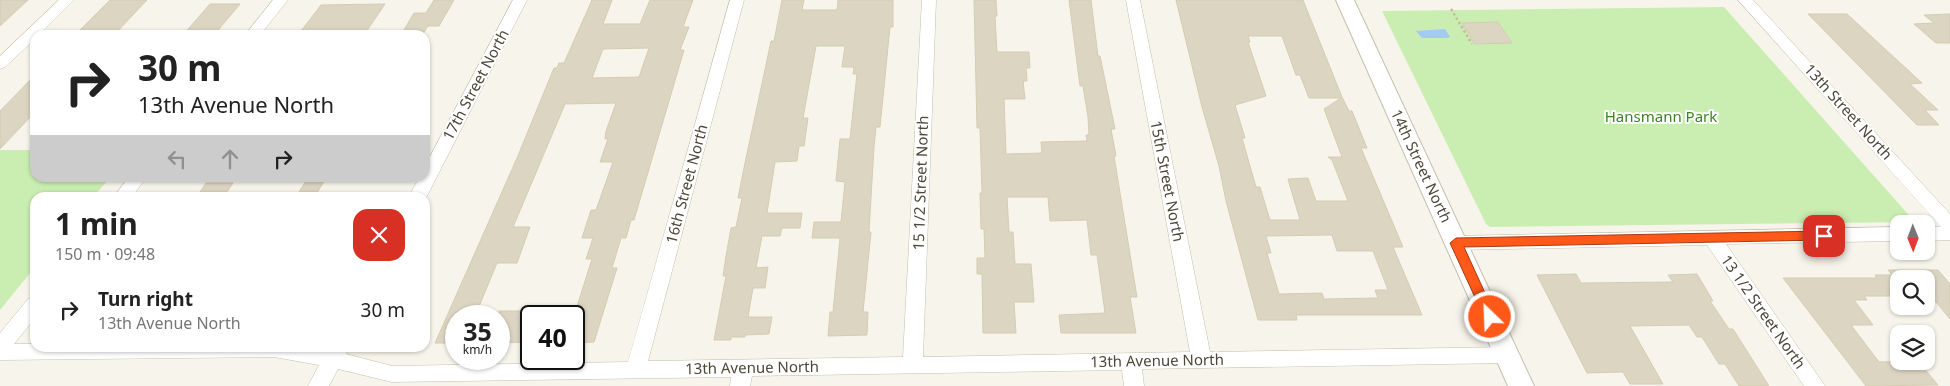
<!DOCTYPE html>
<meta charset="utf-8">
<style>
body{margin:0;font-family:"Noto Sans",sans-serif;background:#f2f2f2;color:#222;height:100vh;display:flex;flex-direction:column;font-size:19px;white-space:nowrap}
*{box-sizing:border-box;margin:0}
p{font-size:16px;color:#767676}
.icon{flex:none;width:28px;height:28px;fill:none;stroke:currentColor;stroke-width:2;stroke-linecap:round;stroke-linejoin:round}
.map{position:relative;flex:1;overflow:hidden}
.panel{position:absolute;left:30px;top:192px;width:400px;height:160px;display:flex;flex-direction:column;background:#fff;border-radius:15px;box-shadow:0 1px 4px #0004}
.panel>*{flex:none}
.banner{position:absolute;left:30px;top:30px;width:400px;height:152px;border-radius:15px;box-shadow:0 1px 4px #0004;background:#fff;color:#222;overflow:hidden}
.needle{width:32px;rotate:179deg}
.buttons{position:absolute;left:1890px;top:215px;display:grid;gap:10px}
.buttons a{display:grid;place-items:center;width:45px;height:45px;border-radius:10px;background:#fff;box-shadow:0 1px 4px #0004;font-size:25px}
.speed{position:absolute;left:445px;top:305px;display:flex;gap:10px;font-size:25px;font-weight:700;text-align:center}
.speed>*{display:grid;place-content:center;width:65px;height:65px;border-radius:50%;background:#fff;box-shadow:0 1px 4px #0004;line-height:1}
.speed small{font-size:12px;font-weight:400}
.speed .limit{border:2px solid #111;border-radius:8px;background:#fff;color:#111}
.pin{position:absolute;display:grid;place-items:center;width:42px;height:42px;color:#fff;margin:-21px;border-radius:10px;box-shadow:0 2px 8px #0006}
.me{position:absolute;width:55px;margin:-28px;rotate:336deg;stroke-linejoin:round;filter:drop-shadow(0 0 4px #0008)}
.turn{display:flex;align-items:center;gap:18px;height:105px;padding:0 25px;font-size:22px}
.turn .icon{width:65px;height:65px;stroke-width:2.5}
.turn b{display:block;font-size:35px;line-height:42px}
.lanes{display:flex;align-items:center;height:48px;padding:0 25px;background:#0003;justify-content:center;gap:25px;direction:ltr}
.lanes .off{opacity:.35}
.round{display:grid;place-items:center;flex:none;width:52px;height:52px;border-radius:15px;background:#f2f2f2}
.head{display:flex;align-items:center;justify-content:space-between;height:85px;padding:0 25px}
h1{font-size:30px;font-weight:700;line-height:38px}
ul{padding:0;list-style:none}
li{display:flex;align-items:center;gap:15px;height:65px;padding:0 25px}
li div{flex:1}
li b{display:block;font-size:19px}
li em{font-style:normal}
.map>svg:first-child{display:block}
.green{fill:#caeeb1}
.water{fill:#a3caf7}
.building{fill:#dcd5c2;stroke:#d5ccb1;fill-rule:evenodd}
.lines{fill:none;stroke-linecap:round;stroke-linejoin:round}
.minor-casing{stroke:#c3beac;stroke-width:1}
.tertiary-casing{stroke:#c3beac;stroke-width:2}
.path{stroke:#c6bd9c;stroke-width:2.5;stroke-dasharray:2.5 2.5;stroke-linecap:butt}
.minor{fill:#fff;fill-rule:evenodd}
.tertiary{fill:#fff;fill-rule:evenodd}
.route{fill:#ff591a;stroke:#a63a11}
.labels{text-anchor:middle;stroke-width:4;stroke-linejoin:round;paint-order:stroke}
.street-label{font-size:15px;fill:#4c4738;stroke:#fff}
.park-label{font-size:15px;fill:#3c8524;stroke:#fff}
</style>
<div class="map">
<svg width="1950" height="386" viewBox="0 0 1950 386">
<rect width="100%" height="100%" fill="#f7f5eb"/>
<path class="green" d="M1724,7L1915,222L1490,227L1486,224L1382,11Z
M0,150H35V178H110L93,197L35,198V267L0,310Z"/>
<path class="water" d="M1445,29L1450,37L1448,38H1422L1416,31Z"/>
<path class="building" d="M0,0H28L0,26Z
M110,0H147L114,35H75Z
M434,0H454L439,26H428L422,35H401L414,13H426Z
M592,0H612L603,24H640L650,0H693L683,27H689L680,50H684L634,220H631L626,238H621L612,268H617L594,342L574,343V316L592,259H586L593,238H582L591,210H596L613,162H600L608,139H605L606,131L616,103L565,104L513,227H530L517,263H497L475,316H456V343H435L517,158L554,68H557L559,63H564ZM649,48L639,77L592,78L603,49Z
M782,0H804L802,10H837L838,0H893V27H890L880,127H876L874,147L869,232H871L863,312H868L867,335L828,336L830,312H833L840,238H812L814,222H841L845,182L836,181L840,139H850L857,74H853L854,67H842L845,46H816L803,118H808L804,146H799L797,161L775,162L767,213H802L800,228H782L780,236H762L756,268L768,267L765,288H753L748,317H772L769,334L745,335V337H731V340H714L726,276H723L726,256L731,228L736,227L742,198H738L746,158L766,65L771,41H774Z
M974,0H996L997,16H995L997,52H1029L1030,68H1026L1027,81H1023L1025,99H1004L1006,154L1042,153L1041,142L1087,141L1086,135H1089L1088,117L1083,86H1080L1069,0H1091L1098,56H1100L1115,129H1111L1116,156H1114L1137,297H1130L1136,333H1061L1059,315L1105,313L1097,255H1091L1087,220L1050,221L1048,197H1007L1009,232H1013L1015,264H1031L1034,302H1014L1016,333H983L982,274H977V258H985L984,229H981L980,193H982L980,128H977Z
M1176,0H1303L1342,97L1349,111H1352L1367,148H1361L1403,247H1393L1422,315H1296L1297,320H1258L1226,201L1219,166L1202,107ZM1248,36H1282L1296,75H1300L1309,98H1341L1324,109L1342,157H1328L1332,160L1348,201H1316L1308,178L1288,179L1300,220H1270L1260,187H1256L1242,138H1245L1235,105L1266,96L1248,42H1250ZM1332,235L1337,251H1373L1388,290H1375L1378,298L1324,299L1322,293L1279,294L1267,253H1271L1266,236Z
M210,4H240L214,35H183Z
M385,4L364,35H298L321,5Z
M1808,14H1847L1922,83L1910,84L1938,110H1925L1939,125H1917Z
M1950,14V43H1936L1914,24L1934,23L1924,15Z
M1498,22L1512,43L1475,44L1462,23Z
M35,75V112L0,149V111Z
M308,178H326L314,198H295Z
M206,183H233L223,198H196Z
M1888,270H1938L1950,284V319L1932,297H1926V279H1899V296H1864L1867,300H1854L1873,325H1851L1879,362L1918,361L1938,385L1866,386L1783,278H1877L1875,275H1892Z
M1576,274L1581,283L1673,282L1668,275L1697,274L1713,301H1710L1729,329H1733L1769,386H1739L1725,364H1719L1702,337H1697L1689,325L1630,326L1663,384H1630L1623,372L1587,373L1537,275Z
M499,311H526L521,324L531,323V342L499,343Z"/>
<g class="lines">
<g class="minor-casing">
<path id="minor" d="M59,0H74L39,35H35V39L5,67L0,69V56Z
M273,0H288L260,35H245Z
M513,0H527L426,198H408L419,178H425V166Z
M730,0H744L648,361L903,357L922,0H936L923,357L1190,352L1126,0H1140L1210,352L1507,347L1514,349L1517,355L1514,361L1507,363L1142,369L1144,386H1124L1122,370L752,376L750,386H730L731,377L392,382L338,369L329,386H308L319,365L274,357L0,360V333L28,299L35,297V318L14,344H35V348H312L328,350L329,348H349L346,354L392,366L628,362Z
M1738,0H1753L1950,214V240L1926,241V227H1941Z
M128,178H146L131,198H113Z
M1899,227V241L1726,244L1825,386H1804L1707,245L1456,250L1450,248L1447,243L1450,238L1456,236Z"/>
</g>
<g class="tertiary-casing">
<path id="tertiary" d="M1336,0H1354L1534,386H1508Z"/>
</g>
<path class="path" d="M1451,9L1472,44"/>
<use href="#minor" class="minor"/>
<use href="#tertiary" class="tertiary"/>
</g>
<path class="route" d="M1824,231L1830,236L1824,240L1464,247L1496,317L1494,320H1485L1484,317L1450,243L1456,238Z"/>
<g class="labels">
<g class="street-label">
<text transform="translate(476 85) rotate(-62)" y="5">17th Street North</text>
<text transform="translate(1848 112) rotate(48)" y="5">13th Street North</text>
<text transform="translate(1421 166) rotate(65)" y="5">14th Street North</text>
<text transform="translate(1167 181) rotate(79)" y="5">15th Street North</text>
<text transform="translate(921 183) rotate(-88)" y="5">15 1/2 Street North</text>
<text transform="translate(687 184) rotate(-75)" y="5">16th Street North</text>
<text transform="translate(1763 312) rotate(55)" y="5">13 1/2 Street North</text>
<text transform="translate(1157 361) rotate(-1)" y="5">13th Avenue North</text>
<text transform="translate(752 368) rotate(-1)" y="5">13th Avenue North</text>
</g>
<g class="park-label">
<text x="1661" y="122">Hansmann Park</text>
</g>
</g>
</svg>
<div class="buttons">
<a><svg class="needle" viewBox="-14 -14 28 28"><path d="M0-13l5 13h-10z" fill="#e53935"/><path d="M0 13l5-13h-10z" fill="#767676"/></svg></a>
<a><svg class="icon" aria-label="search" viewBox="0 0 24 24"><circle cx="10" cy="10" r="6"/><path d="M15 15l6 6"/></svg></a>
<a><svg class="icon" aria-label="layers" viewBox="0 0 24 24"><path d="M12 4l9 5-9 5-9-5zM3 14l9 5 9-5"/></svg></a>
</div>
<div class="speed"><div>35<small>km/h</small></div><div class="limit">40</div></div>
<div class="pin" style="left:1824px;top:236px;background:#d93025"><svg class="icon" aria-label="arrive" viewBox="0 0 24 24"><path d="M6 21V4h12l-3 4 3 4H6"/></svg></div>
<svg class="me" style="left:1490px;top:317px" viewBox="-20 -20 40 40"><circle r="17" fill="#ff591a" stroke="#fff" stroke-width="3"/><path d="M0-11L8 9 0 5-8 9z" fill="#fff"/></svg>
<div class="banner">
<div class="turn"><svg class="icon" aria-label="right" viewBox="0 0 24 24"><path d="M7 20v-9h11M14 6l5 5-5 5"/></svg><div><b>30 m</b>13th Avenue North</div></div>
<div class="lanes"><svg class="icon off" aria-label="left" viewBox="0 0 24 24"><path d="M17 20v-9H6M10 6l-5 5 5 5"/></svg><svg class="icon off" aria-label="ahead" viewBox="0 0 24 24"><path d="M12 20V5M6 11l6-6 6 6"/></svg><svg class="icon" aria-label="right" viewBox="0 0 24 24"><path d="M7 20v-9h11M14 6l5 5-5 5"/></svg></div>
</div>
<section class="panel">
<div class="head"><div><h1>1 min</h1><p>150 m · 09:48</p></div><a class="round" style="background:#d93025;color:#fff"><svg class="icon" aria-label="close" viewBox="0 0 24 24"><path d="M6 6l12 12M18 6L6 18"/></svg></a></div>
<ul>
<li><svg class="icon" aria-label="right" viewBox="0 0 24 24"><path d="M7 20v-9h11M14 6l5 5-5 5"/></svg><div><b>Turn right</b><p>13th Avenue North</p></div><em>30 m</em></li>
</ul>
</section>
</div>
